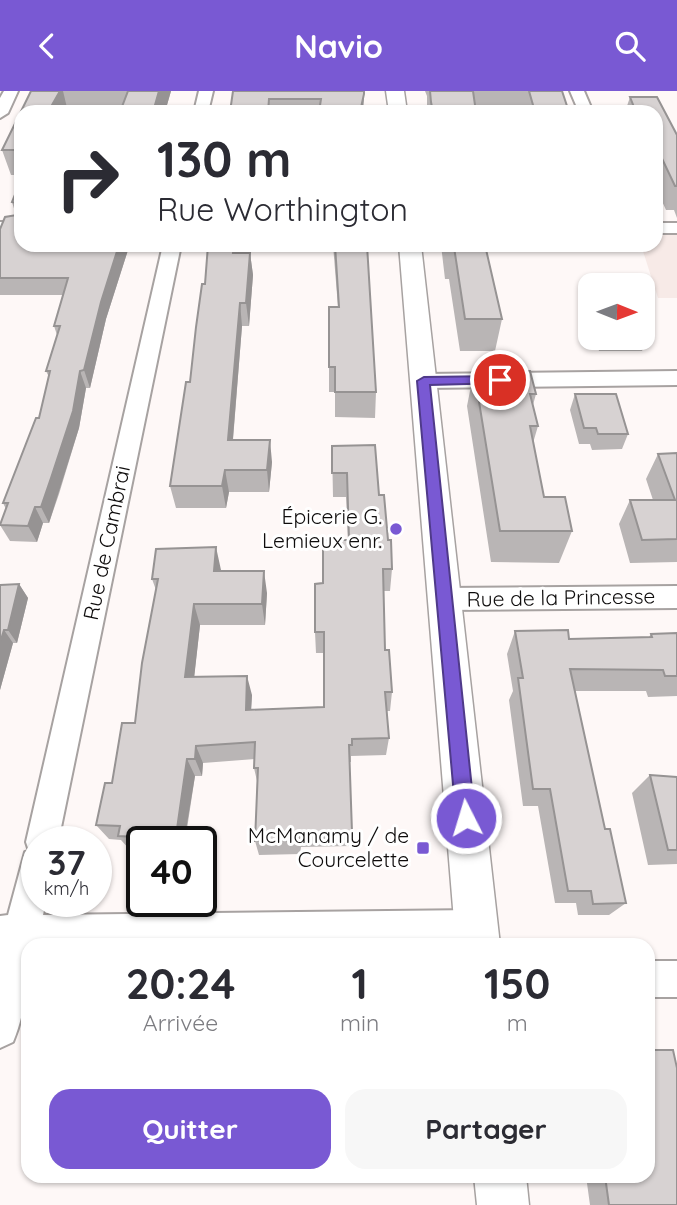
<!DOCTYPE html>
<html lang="fr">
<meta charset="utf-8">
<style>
body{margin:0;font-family:Quicksand,sans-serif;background:#f7f7f7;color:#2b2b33;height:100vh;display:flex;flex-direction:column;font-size:26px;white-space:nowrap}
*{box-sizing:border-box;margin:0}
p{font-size:23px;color:#7c7c81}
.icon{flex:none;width:38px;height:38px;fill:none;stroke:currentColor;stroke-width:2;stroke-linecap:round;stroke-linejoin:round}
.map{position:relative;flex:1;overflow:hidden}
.panel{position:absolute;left:21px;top:847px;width:634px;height:245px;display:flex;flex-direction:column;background:#fff;border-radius:21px;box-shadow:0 2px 5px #0004}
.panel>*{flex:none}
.hud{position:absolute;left:14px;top:14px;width:649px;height:147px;border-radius:21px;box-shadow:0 2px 5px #0004;background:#fff;color:#2b2b33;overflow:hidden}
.needle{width:46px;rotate:91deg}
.buttons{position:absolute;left:578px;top:182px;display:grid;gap:14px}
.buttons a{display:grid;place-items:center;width:77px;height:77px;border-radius:14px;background:#fff;box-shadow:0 2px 5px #0004;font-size:35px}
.speed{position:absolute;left:21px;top:735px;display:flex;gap:14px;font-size:35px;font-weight:700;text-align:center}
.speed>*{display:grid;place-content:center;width:91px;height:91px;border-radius:50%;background:#fff;box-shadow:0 2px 5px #0004;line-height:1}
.speed small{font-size:18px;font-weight:400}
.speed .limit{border:4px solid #111;border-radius:10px;background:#fff;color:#111}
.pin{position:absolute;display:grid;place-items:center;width:60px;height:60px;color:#fff;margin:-30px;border:4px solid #fff;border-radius:50%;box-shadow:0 2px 7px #0007}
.me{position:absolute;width:77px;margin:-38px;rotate:355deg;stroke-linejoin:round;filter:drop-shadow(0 0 5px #0008)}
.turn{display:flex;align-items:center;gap:24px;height:147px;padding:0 28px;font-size:32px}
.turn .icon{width:91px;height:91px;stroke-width:2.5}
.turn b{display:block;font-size:49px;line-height:60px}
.eta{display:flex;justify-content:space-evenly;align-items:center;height:119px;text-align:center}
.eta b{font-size:42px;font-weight:700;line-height:49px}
.primary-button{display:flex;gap:14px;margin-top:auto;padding:14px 28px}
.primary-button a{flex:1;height:80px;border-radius:21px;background:#7959d3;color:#fff;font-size:28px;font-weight:700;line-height:80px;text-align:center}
.primary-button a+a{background:#f7f7f7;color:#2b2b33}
header{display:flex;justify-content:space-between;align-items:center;height:91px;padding:0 28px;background:#7959d3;color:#fff;font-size:32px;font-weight:700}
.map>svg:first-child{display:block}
.built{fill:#f7eae7}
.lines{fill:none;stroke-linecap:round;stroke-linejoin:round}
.minor-casing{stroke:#a7a2a1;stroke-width:4}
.tertiary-casing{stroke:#a7a2a1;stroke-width:3}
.minor{fill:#fff;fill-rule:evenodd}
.tertiary{fill:#fff;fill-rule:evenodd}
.wall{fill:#b9b5b5}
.shaded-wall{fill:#969393}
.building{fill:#d7d2d2;stroke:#969393;stroke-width:2}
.route{fill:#7959d3;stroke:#4f3a89;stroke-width:2}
.poi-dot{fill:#7959d3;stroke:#fff;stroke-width:2.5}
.labels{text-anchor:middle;stroke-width:6;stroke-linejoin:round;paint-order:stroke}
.poi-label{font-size:21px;fill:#0e0c0c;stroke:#fff;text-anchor:end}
.street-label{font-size:21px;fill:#0e0c0c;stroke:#fff}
</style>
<header><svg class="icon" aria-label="back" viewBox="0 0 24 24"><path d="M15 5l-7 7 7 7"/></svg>Navio<svg class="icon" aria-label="search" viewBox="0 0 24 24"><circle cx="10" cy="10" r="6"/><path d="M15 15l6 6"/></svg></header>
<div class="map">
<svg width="677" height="1114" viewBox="0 0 677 1114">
<rect width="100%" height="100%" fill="#fef8f7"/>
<path class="built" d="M656,137H677V207H658L641,154H656Z"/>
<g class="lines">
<g class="minor-casing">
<path id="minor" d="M4,0H18L8,22L0,27V7Z
M199,0H213L208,21H194Z
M570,0H584L593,21H579Z
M0,131H21V141H0Z
M656,132H677V142H656Z
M163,154H181L58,751H37V810H46L43,824L476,819L488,824L493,836L488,848L476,853L28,854C28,888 26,920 13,951L0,957V825L8,824L25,761L29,760L26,751Z
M677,280V294L424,297L416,295L413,290L416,285L424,283Z
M677,495V517L444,519L435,516L431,508L435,500L444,497Z
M648,870H677V906H648Z"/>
</g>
<g class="tertiary-casing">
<path id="tertiary" d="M386,0H404L407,21H389Z
M399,154H421L500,854H456Z
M474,1085H526L529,1114H477Z"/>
</g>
<use href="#minor" class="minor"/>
<use href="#tertiary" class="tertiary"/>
</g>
<path class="wall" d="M31,0H171L165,21H21V84H11L2,59Z
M233,0H364L363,21H230Z
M425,0H562L569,21H427V5Z
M630,6H657L677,44V127L674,119H666L656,97V21H625Z
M21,89V154H127L128,159L106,228L90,297H86L79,337L59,403L49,432H43L37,451L10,450L0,434L6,418L3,412L39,327L49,286L46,280L57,244L54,235L63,204H0V138L16,124L12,111Z
M208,154H239L238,162H250L253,184L249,235H242L233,349L272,371L269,401H229L226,417H176L170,395L190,291L205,193Z
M333,154H335L376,301L375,327L335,326V301H329V276L338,216Z
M441,154H485L502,228L495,260H460L449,188H445Z
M642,228L648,244L642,260H599L595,247H642Z
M474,280L536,303L533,314L538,335L533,352L544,406L572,440L559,472L491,471L467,315Z
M575,303L628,343L622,358L592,359L590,353H579L570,319Z
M332,355L379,404L392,478L390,500H383L385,559L392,601L390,620H387L389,647L386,664L351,665V671H349L352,741L351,755L301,756L300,763L259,764L255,750L257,690L254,677L255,668L203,672L202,685H195L185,751H142V759H130L121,749L109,748L96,734L135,632L156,499L152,488L221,480L267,502L265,534H200L194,586L252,604L251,619L324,616V562H316L315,541L323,492L348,449L346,406H333Z
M677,362V471L630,472L619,433L630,409H653L646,388L658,363Z
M19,493L28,507L17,552H13L0,599V494Z
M515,540L569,548L649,546L651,543L677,542V605L648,606L646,600H575L605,738L626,812L609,824H578L576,812H555L538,715H523L509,609L513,600L507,563Z
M650,684L677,686V773L648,774L632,702Z
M586,1085H648L677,1114H590Z"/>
<path class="shaded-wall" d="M60,0H63L68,21H48Z
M159,0H171L165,21H153Z
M364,3L363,21H360Z
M119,154H127L128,159L106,228L90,297L84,279L101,211Z
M234,154H239L236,185L233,162Z
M250,162L253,184L249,235L246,212Z
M240,212L242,235L231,371L228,349Z
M80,280L86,297L79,337L49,432L41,416Z
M270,349L272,371L269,401L267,379Z
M225,379L229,401L226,417L222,395Z
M35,416L43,432L37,451L28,435Z
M216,456L221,479L219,502L214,480Z
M264,480L267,502L265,534L262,513Z
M19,493L28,507L17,552L8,539Z
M194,513L200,534L192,606L185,586Z
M4,539L13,552L0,599V552Z
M247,585L252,604L250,637L246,619Z
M196,655L203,672L202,685L195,668Z
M187,668L195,685L184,751L177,738Z
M158,737L167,751H159L156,747Z"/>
<path class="building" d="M31,0H60L48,21H21V59H2Z
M128,0H159L153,21H120Z
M233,0H364V3L360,21H319L321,8H269L268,21H230Z
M430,0H473L476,21H433L431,11Z
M529,0H562L569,21H535Z
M630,6H657L677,44V95H675L656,55V21H636Z
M21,89V154H119L101,211L84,279L80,280L73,320L51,387L41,416H35L28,435L0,434L8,412H3L36,327H39L50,280H46L60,235H54L68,187H0V138L5,126L17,124V112L12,111Z
M208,154H234L233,162H250L246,212H240L228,349H270L267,379H225L222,395H170L186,291H190L196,236L202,193H205Z
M335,154H367L376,301H335V276H329V216H339Z
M449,154H485L502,228H465L454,156H449Z
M642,228L648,244H642Z
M474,280H530L536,303H530L538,335H530L544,406H565L572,440H500Z
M575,303H616L628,343H598L596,337H584Z
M375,354L379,404H384L388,449H391L392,478H383L385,559H389L392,601H385L389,647L352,648V654H349L352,741L299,743L298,749L255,750L258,677H254L255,651L196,655L195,668H187L177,738L158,737L156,747L118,745L120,735L96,734L105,692H112L122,632H135L142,572L158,488H152L156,458L216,456L214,480H264L262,513H194L185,586L247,585L246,619L324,616V541H315V493L323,492V449H349L347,382H332V355Z
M677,362V448L642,449L630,409H675L658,363Z
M19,493L8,539H4L0,552V494Z
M568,539L569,548L652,546L651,543L677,542V585H665L663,579L570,578L605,738H610L626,812L593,813L591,800H568L550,698H533L518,587H523L515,540Z
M650,684L677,686V759H668Z
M648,959H673L677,977V1114H609L605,1085H648Z"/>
<path class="route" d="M500,285L504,286V292L430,294L475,727L472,733L466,736L459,733L456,727L417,290L424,286Z"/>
<g class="poi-dot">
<circle cx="396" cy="438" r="7"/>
<rect x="416" y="750" width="14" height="14" rx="3.5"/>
</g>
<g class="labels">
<g class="poi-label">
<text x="382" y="433">Épicerie G.<tspan x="382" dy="24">Lemieux enr.</tspan></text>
<text x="409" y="752">McManamy / de<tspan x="409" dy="24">Courcelette</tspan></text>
</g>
<g class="street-label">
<text transform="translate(107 452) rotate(-78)" y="7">Rue de Cambrai</text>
<text transform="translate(561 507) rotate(-1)" y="7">Rue de la Princesse</text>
</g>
</g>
</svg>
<div class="buttons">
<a><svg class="needle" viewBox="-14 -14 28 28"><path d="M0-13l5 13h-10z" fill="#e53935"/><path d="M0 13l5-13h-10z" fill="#7c7c81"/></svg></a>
</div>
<div class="speed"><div>37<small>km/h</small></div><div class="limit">40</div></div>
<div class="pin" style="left:500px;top:289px;background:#d93025"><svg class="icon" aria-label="arrive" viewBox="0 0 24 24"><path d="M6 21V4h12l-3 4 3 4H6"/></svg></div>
<svg class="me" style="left:466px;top:727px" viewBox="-20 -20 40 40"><circle r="17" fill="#7959d3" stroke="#fff" stroke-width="3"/><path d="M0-11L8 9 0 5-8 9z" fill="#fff"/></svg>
<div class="hud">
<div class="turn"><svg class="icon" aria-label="right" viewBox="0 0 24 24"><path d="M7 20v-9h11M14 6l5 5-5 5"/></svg><div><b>130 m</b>Rue Worthington</div></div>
</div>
<section class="panel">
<div class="eta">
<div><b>20:24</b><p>Arrivée</p></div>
<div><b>1</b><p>min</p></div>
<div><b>150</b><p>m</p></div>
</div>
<div class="primary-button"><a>Quitter</a><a>Partager</a></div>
</section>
</div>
